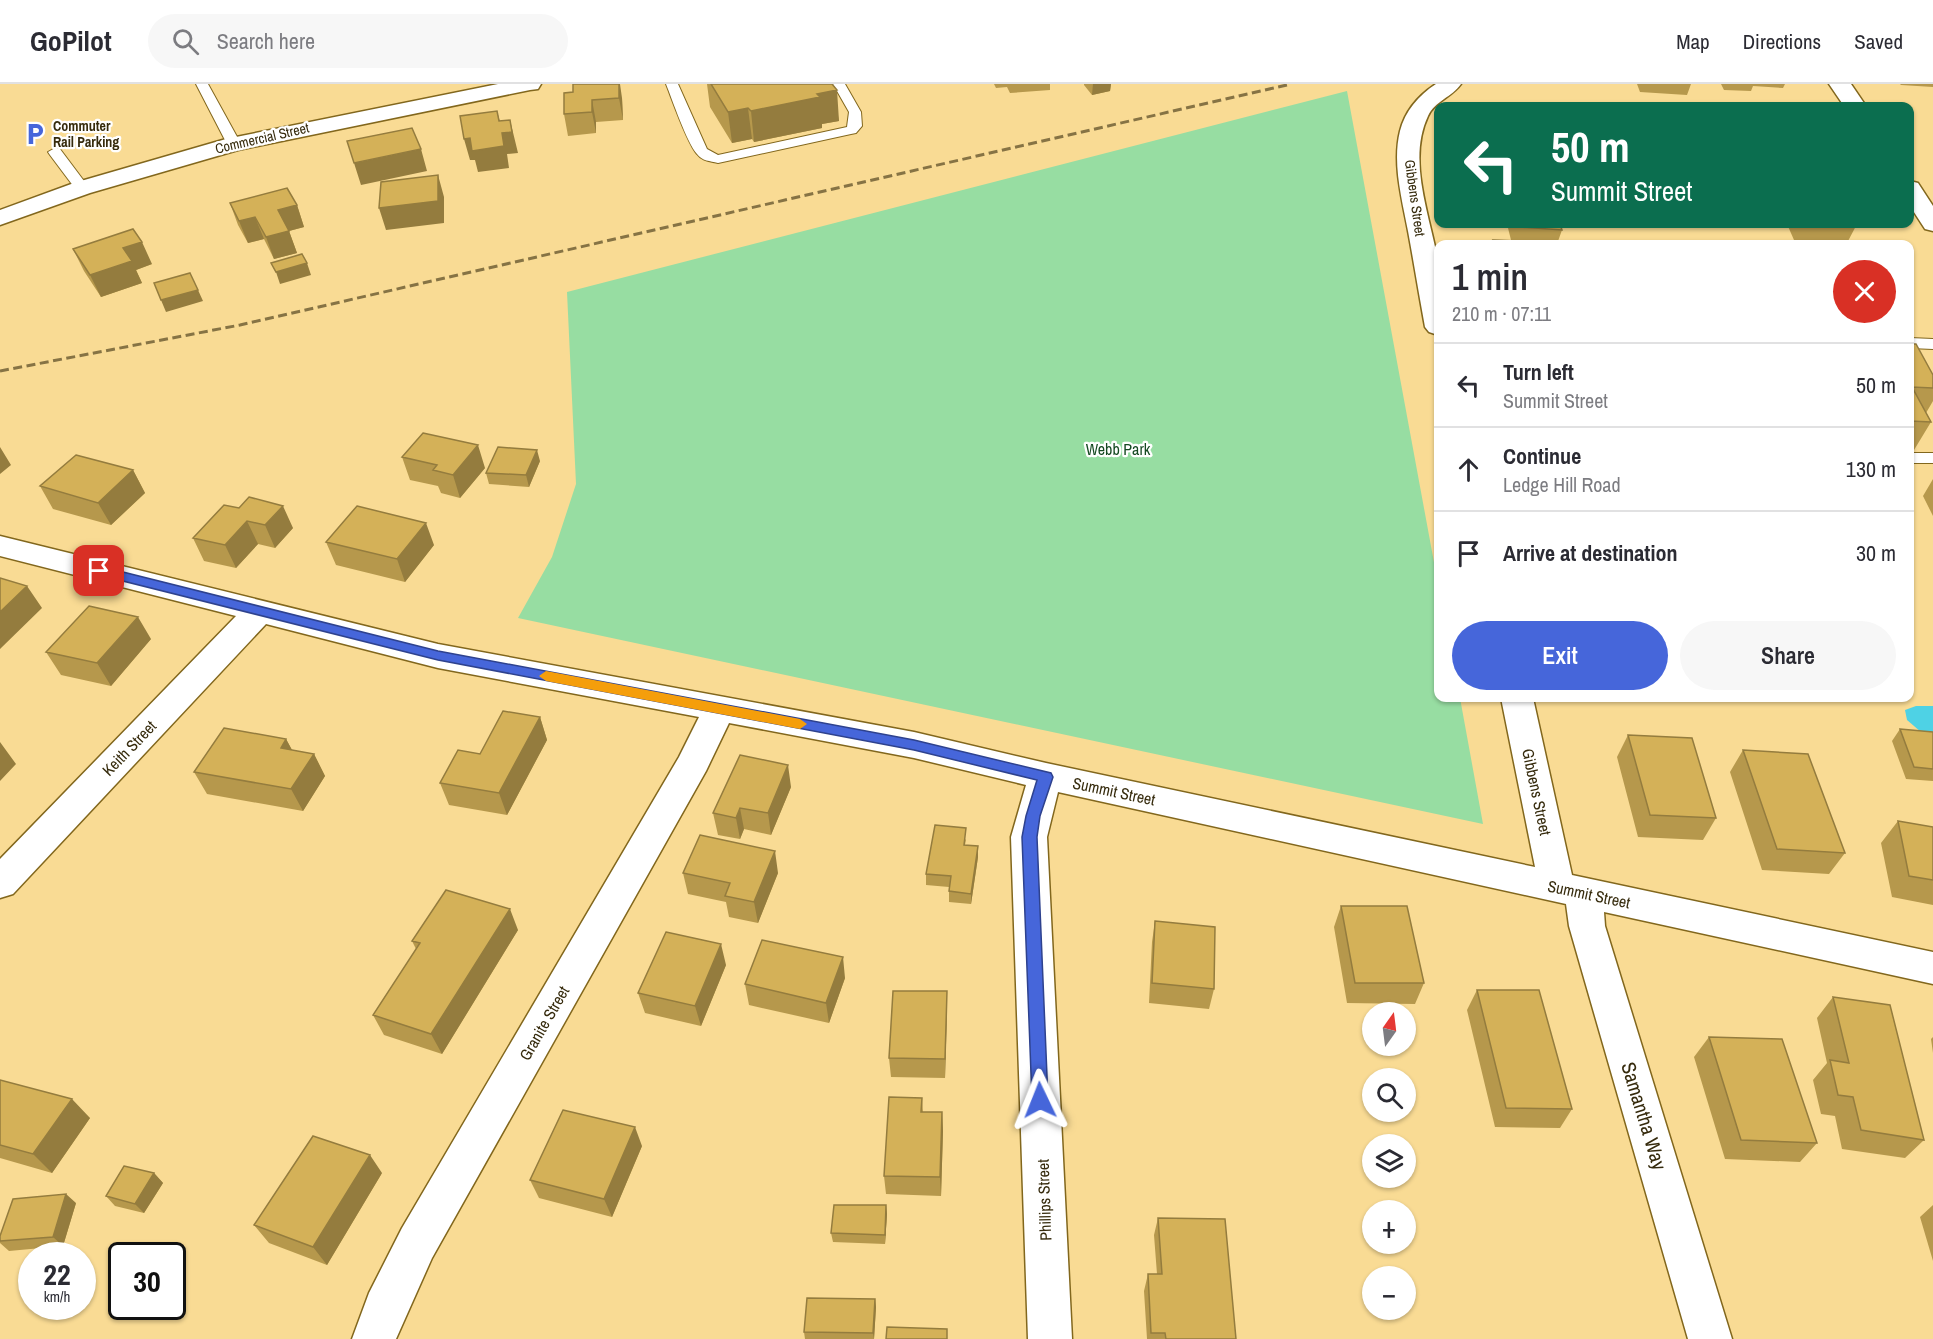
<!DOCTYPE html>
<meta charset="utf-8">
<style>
body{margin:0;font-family:"Archivo Narrow",sans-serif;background:#f7f7f7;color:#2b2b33;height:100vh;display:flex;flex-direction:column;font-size:22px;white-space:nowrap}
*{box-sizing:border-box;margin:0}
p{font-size:20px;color:#7c7c81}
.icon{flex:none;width:33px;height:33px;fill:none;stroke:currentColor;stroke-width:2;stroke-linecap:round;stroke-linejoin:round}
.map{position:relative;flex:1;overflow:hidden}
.sheet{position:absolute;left:1434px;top:156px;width:480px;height:462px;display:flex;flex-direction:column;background:#fff;border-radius:12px;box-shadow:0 2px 4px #0004}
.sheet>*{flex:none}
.hud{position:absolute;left:1434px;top:18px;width:480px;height:126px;border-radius:12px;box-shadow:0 2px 4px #0004;background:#0b6e4f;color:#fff;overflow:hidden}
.needle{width:39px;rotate:14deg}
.buttons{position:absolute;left:1362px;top:918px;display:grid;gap:12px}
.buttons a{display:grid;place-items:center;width:54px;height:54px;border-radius:50%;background:#fff;box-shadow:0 2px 4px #0004;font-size:30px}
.speed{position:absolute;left:18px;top:1158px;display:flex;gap:12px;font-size:30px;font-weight:700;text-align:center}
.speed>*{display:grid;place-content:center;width:78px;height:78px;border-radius:50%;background:#fff;box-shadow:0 2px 4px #0004;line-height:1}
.speed small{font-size:15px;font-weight:400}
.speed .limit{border:3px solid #111;border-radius:9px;background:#fff;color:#111}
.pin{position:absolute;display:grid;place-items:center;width:51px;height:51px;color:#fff;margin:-26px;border-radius:12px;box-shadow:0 3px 9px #0006}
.me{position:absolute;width:66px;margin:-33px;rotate:358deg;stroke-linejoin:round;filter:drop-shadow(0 0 4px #0008)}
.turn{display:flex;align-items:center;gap:21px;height:126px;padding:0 18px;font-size:27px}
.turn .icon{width:78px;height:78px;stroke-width:2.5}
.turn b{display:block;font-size:42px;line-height:51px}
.round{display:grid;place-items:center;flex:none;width:63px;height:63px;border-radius:32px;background:#f7f7f7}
.headline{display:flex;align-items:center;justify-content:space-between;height:102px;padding:0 18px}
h1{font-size:36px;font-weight:600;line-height:45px}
.primary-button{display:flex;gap:12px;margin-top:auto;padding:12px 18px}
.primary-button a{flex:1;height:69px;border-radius:36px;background:#4666da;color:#fff;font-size:24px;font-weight:600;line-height:69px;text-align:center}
.primary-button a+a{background:#f7f7f7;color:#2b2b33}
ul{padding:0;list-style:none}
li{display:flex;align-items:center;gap:18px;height:84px;padding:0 18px;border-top:2px solid #e1e1e2}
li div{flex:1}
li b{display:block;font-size:22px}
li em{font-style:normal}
header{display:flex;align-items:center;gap:36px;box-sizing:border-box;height:84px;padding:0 30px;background:#fff;border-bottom:2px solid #e1e1e2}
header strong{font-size:28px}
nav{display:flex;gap:33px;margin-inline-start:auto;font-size:21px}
.search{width:420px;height:54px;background:#f7f7f7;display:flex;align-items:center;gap:15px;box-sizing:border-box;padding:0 21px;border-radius:33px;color:#7c7c81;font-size:22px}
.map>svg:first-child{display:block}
.green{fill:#97dda2}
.water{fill:#4ed2e5}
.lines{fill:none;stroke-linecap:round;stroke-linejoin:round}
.lane-casing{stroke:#82671d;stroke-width:2}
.street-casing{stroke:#82671d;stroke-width:3}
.secondary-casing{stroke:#82671d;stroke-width:3}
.lane{fill:#fff;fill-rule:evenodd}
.street{fill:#fff;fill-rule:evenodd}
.secondary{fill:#fff;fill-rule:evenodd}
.rail{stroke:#867344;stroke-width:3;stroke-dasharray:9 4.5;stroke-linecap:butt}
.wall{fill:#b6984c}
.shaded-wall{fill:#947c3e}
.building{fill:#d4b158;stroke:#947c3e;stroke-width:1.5}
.route{fill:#4666da;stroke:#2e428e;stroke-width:1.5}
.slow{fill:#f59e0b}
.labels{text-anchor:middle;stroke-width:4.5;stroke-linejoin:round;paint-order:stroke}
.far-poi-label{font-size:14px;font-weight:bold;fill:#362b0d;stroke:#fff;text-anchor:start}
.far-street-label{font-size:14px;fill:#362b0d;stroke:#fff}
.park-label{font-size:16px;fill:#144921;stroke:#fff}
.street-label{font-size:16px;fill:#362b0d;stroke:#fff}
.near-street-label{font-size:20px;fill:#362b0d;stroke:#fff}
</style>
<header>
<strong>GoPilot</strong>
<div class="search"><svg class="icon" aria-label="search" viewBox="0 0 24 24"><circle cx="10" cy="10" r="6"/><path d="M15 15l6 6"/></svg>Search here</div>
<nav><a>Map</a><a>Directions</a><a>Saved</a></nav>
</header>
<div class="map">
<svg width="1933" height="1255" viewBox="0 0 1933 1255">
<rect width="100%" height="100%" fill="#f9db94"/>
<path class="green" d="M1347,7L1438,500V614H1460L1483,740L518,534L552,473L576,400L567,208Z"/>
<path class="water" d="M1916,622H1933V649L1921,648L1907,636L1905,626Z"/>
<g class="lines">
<g class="lane-casing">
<path id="lane" d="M196,0H208L241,60L239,63H229L227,60Z
M666,0H678L707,65L718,71L847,43L849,28L833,0H845L861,28L862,42L856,49L851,50L718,79C710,77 702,77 697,70C687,59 672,15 666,0Z
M55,64L60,65L87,101L89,104L87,107H77L50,71L48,68Z
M1910,254L1933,255V265L1910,264Z
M1910,369H1933V379H1910Z"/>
</g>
<g class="street-casing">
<path id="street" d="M1436,0H1461C1452,13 1435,17 1428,32C1407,76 1430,132 1438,177C1442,199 1441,229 1438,251L1429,248L1425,243C1419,211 1414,179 1408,147C1402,115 1392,79 1400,47C1405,27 1419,11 1436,0Z
M0,452L438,560L914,648L1046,679L1535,783L1501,614H1533L1572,791L1933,868V900L1604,828L1605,842L1732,1255H1688L1569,842L1566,820L1058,708L1047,753L1072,1255H1028L1011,753L1026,701L914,674L729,639L706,687L432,1174L396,1255H352L369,1209L402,1144L679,673L699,633L438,584L266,540L13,810L0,814V775L236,532L0,472Z"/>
</g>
<g class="secondary-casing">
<path id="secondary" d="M498,0H541L538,5L530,6L238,66L90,109L0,141V126L74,99L226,55Z
M1829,0H1851L1866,22H1844Z
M1910,97L1918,99L1933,122V147L1925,145L1910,122Z"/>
</g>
<use href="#lane" class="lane"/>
<use href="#street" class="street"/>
<use href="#secondary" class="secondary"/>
<path class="rail" d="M0,287L240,241L1291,0"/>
</g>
<path class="wall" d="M707,0H832L839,37L822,40V44L754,58L752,55L732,59L710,23Z
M994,0H1050V6L1010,9L1007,3L996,4Z
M1084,0H1111L1110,7L1092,11L1084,1Z
M1637,0H1691L1687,11L1640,8Z
M1721,0H1785L1783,4L1753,2L1751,7L1724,6Z
M1900,0H1933V3L1901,1Z
M573,8L622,14L623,36L596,38V49L568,52L564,30Z
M230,119L297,121L304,143L289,147L297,169L274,175L264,155L248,159L238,141Z
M1507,140H1560L1562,146L1557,160H1492L1493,156H1511Z
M1722,140H1752L1751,141Z
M1787,140H1857L1847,159L1794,156Z
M73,165L152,180L136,186L142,199L101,213L84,187Z
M1910,260L1933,291V317L1926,329L1931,338L1911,371H1910Z
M402,373L485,384L460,414L441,409L438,402L410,396Z
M540,377L529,403L489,400L486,389Z
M133,386L145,409L111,441L53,425L40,402Z
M1933,395V432L1923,412Z
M224,421L293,444L275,464L258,460L236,484L204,477L193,454Z
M326,458L434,461L405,498L336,481Z
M151,555L111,602L61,591L46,568Z
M540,633L547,656L507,731L449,721L440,699L480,670Z
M1900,645L1933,648V697L1906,695L1892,657Z
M1628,651L1716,734L1703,756L1638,753L1617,673Z
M286,655L292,666L314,670L325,692L303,727L207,710L194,688Z
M1743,666L1845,769L1829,790L1762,786L1730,688Z
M791,703L771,751L744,745L740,755L718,751L713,729Z
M1898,737L1933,743V821L1892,813L1881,759Z
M966,755L965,761L978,773L971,820L949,818V803L926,801V790Z
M683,789H778L758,839L729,833L726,818L688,810Z
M1341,822L1424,899L1415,920L1347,919L1334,843Z
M1155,837L1214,905L1209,925L1149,919L1152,858Z
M518,846L442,970L384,951L373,931L416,865L412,857Z
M726,881L701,942L645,929L638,909Z
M845,894L829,939L749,921L745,900Z
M1477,906L1572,1025L1560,1044L1495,1043L1467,926Z
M947,907L945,994L891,993L889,974Z
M1833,913L1924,1056L1905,1074L1842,1065L1835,1032L1821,1030L1813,996L1827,979L1817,934Z
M1709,953L1817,1059L1800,1078L1725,1075L1694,973Z
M1933,953V969L1931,955Z
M0,996L90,1034L52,1089L0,1074Z
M922,1014L923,1028H942L943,1047L941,1112L886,1110L884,1092Z
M642,1062L612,1133L539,1114L530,1096Z
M154,1089L163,1099L144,1129L115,1122L106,1112Z
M382,1089L327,1181L269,1159L254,1141Z
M76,1119L63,1162L9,1167L0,1159V1152Z
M886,1121L887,1130L885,1160L833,1158L831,1149Z
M1933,1121V1177L1920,1133Z
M1158,1134L1236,1255H1147L1144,1207L1148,1190H1157L1154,1151Z
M875,1215L876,1223L874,1255H805L804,1248Z"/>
<path class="shaded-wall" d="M619,0H620L622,14L623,36L619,14Z
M1093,0H1111L1110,7L1092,11Z
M837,6L839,37L822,40V44L754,58L751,27L817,10Z
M592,16L596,38V49L592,28Z
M748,24L752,55L732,59L728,28Z
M497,27L503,49L510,36L518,69L507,70L509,84L478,88L475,76H470L464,55Z
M421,65L427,87L361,101L354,79Z
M438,91L444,113V139L386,146L379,124Z
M297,121L304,143L289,147L297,169L274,175L266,153L278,126Z
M255,133L264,155L248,159L239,137Z
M142,158L152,180L136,186L142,199L101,213L90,191L123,164Z
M307,179L311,191L280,200L276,188Z
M198,206L203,217L166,228L161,216Z
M478,361L485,384L460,414L453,391Z
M0,363L11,381L0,390Z
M537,366L540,377L529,403L526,391Z
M133,386L145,409L111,441L98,419Z
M283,422L293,444L275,464L265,441Z
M247,437L258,460L236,484L225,461Z
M426,439L434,461L405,498L397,475Z
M27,502L42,524L0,565V528Z
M138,533L151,555L111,602L97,579Z
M540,633L547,656L507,731L499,709Z
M286,655L298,677L281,664Z
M0,658L16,680L0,697Z
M314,670L325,692L303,727L291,705Z
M788,681L791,703L771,751L768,729Z
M740,724L744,745L740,755L736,734Z
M978,762V773L971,820V810Z
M775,767L778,789L758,839L754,818Z
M510,825L518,846L442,970L431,950Z
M721,860L726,881L701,942L695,922Z
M843,873L845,894L829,939L826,919Z
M947,907V928L945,994V975Z
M72,1015L90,1034L52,1089L33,1070Z
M942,1028L943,1047L941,1112L940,1093Z
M635,1043L642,1062L612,1133L604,1115Z
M370,1071L382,1089L327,1181L313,1163Z
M154,1089L163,1099L144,1129L135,1120Z
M66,1110L76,1119L63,1162L53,1153Z
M886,1121L887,1130L885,1160V1151Z
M875,1215L876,1223L874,1255L873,1249Z"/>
<path class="building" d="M573,0H619V14L592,16V28L564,30V9L573,8Z
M711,0H832L837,6L817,10L820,13L751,27L748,24L728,28Z
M1775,21L1799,22H1776Z
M497,27L499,37L510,36L512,48L502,49L504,62L472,67L470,54L464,55L460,32Z
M412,44L421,65L354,79L347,57Z
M438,91V117L379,124L381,98Z
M287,104L297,121L278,126L289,147L266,153L255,133L239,137L230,119Z
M1519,140H1560L1562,146L1520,143Z
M133,145L142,158L123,164L132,177L90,191L73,165Z
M1493,156L1551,158L1552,160H1495Z
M302,170L307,179L276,188L271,179Z
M190,189L198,206L161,216L154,199Z
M1910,260H1916L1933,291V304L1912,303L1931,338L1910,337Z
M423,349L478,361L453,391L433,386L437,381L402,373Z
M498,363L537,366L526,391L486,389Z
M76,371L133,386L98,419L40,402Z
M249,413L283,422L265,441L247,437L225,461L193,454L224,421L239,424Z
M357,422L426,439L397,475L326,458Z
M0,494L27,502L0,528Z
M89,522L138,533L97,579L46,568Z
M503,627L540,633L499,709L440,699L458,666L480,670Z
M224,644L286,655L281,664L314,670L291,705L194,688Z
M1900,645L1933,648V685L1914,683Z
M1628,651L1692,654L1716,734L1650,731Z
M1743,666L1808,670L1845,769L1777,765Z
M740,671L788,681L768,729L740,724L736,734L713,729Z
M1898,737L1933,743V796L1909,792Z
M935,741L966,744L964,761L978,762L971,810L949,807L951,792L926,790Z
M700,751L775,767L754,818L725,812L730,799L683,789Z
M446,806L510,825L431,950L373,931L420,859L412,857Z
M1341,822H1407L1424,899H1355Z
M1155,837L1215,843L1214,905L1152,899Z
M666,848L721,860L695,922L638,909Z
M762,856L843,873L826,919L745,900Z
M1477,906H1539L1572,1025L1506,1024Z
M893,907H947L945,975L889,974Z
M1833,913L1890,921L1924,1056L1861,1046L1853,1013L1838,1011L1830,976L1849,979Z
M1709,953L1782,955L1817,1059L1741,1056Z
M0,996L72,1015L33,1070L0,1061Z
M889,1013L922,1014L921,1028H942L940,1093L884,1092Z
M563,1026L635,1043L604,1115L530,1096Z
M313,1052L370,1071L313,1163L254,1141Z
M124,1082L154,1089L135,1120L106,1112Z
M66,1110L53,1153L0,1157V1152L13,1115Z
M834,1121H886L885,1151L831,1149Z
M1158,1134L1225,1135L1236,1255H1166L1165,1249H1151L1148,1190H1162Z
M807,1214L875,1215L873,1249L804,1248Z
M887,1243L947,1245V1255H886Z"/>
<path class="route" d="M99,482L438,567L914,656L1051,689L1053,693L1040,732L1037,753L1048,1016L1046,1022L1040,1024L1034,1022L1032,1016L1022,753L1026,732L1037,696L914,666L438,576L95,490L93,487L95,484Z"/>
<path class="slow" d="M546,587L800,635L807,640L800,645L546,597L539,592Z"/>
<defs>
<g id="parking-bare" transform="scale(1.8)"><path d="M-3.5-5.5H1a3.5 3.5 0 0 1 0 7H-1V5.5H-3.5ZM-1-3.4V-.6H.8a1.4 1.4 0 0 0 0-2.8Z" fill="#4666da" stroke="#fff" stroke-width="2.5" paint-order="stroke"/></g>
</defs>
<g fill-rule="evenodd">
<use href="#parking-bare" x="35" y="50"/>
</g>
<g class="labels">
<g class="far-poi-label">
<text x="53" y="47">Commuter<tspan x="53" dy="16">Rail Parking</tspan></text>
</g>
<g class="far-street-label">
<text transform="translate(262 54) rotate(-13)" y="5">Commercial Street</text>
<text transform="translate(1415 114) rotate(82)" y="5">Gibbens Street</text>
</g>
<g class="park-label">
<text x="1118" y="371">Webb Park</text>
</g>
<g class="street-label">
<text transform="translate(129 664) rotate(-46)" y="6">Keith Street</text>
<text transform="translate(1114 707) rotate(12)" y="6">Summit Street</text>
<text transform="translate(1537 708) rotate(78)" y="6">Gibbens Street</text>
<text transform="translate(1589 810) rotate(12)" y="6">Summit Street</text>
<text transform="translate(544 939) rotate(-60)" y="6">Granite Street</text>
<text transform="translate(1044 1116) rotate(-92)" y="6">Phillips Street</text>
</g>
<g class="near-street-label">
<text transform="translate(1644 1032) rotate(73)" y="7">Samantha Way</text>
</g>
</g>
</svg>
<div class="buttons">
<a><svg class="needle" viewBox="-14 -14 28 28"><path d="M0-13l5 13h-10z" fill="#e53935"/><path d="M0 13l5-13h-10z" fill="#7c7c81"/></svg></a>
<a><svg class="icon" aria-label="search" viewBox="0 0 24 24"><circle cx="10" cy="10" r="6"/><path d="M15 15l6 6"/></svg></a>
<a><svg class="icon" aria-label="layers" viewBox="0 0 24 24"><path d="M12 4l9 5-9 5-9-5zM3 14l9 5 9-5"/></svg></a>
<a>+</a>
<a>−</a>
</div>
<div class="speed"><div>22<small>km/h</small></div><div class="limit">30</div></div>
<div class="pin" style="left:99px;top:487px;background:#d93025"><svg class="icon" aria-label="arrive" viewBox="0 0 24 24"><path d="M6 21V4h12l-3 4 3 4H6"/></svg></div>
<svg class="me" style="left:1040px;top:1016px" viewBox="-20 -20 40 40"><path d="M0-17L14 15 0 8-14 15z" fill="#4666da" stroke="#fff" stroke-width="4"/></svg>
<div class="hud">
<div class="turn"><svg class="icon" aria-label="left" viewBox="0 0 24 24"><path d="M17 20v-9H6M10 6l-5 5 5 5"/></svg><div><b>50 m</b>Summit Street</div></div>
</div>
<section class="sheet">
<div class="headline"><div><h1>1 min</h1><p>210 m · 07:11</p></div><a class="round" style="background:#d93025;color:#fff"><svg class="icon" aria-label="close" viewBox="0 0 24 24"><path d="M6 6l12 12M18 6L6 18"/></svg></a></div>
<ul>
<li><svg class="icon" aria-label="left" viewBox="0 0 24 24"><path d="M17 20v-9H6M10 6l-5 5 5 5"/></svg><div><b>Turn left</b><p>Summit Street</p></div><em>50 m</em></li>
<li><svg class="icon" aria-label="ahead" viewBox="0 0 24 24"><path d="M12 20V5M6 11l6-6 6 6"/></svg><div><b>Continue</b><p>Ledge Hill Road</p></div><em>130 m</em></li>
<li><svg class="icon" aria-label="arrive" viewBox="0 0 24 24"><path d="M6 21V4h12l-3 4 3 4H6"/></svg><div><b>Arrive at destination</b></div><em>30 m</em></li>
</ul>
<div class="primary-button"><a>Exit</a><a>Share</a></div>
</section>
</div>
